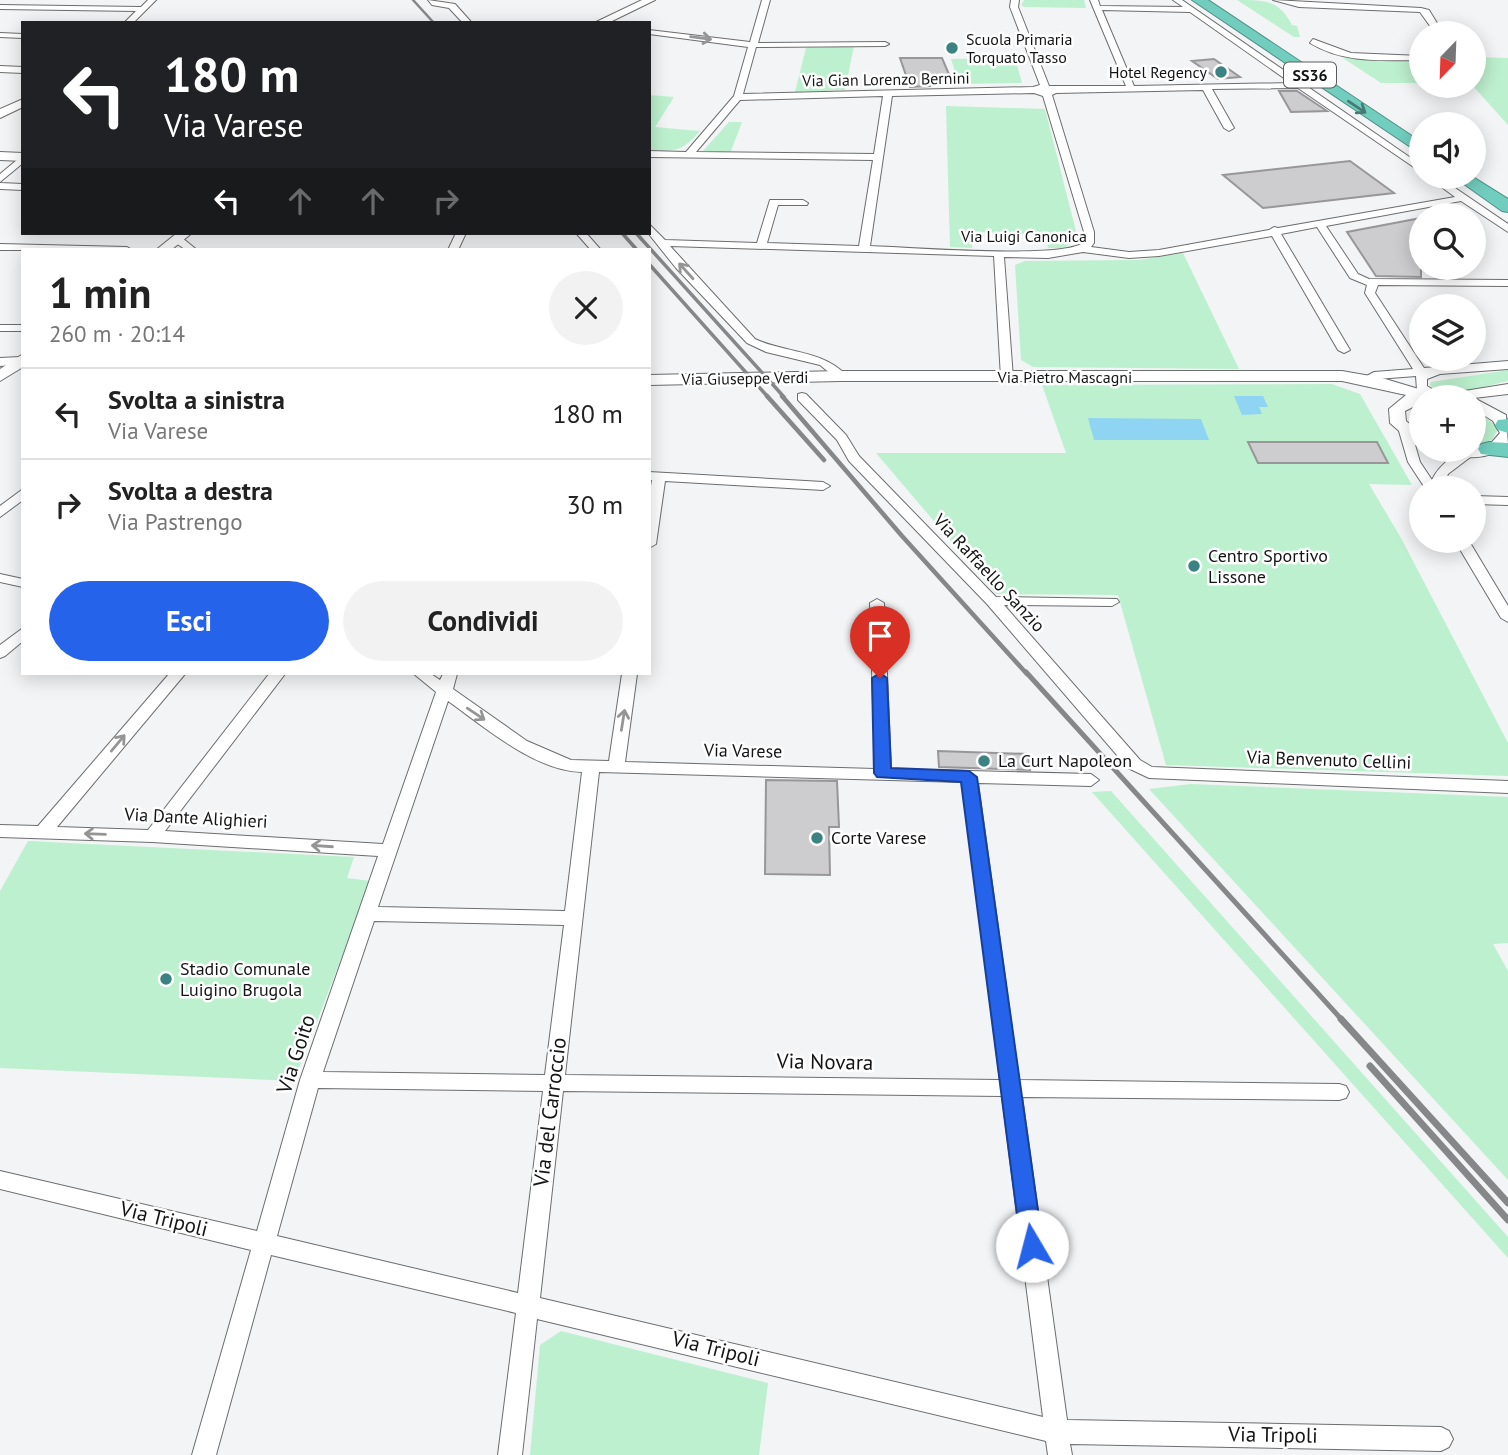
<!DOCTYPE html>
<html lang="it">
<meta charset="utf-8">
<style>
body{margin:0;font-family:"PT Sans",sans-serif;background:#f2f2f2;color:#222;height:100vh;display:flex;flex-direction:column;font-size:26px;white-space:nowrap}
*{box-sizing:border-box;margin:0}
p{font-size:23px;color:#767676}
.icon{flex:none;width:38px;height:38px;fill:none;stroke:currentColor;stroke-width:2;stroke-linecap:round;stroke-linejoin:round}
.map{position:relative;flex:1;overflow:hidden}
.side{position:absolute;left:21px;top:248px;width:630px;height:427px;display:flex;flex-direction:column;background:#fff;border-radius:0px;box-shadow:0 4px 18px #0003}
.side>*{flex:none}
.top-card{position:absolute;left:21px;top:21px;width:630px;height:214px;border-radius:0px;box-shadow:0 4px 18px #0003;background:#202124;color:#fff;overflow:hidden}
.needle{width:46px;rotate:203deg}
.fabs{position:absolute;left:1409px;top:21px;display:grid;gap:14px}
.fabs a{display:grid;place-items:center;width:77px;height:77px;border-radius:50%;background:#fff;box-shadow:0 4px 18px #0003;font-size:35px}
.pin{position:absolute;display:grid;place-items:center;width:60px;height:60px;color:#fff;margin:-72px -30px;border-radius:50% 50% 50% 0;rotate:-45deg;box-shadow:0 0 7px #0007}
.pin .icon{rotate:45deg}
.me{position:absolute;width:77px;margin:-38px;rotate:352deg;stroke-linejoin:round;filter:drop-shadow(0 0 5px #0008)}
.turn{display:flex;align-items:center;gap:24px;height:147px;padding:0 28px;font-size:32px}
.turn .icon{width:91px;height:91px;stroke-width:2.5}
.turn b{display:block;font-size:49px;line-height:60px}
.lanes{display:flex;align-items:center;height:66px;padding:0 28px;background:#0003;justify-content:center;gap:35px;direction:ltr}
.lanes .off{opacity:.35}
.round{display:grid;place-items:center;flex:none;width:74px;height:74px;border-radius:37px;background:#f2f2f2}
.head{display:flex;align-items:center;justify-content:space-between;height:119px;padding:0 28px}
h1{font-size:42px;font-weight:800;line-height:52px}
.cta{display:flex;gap:14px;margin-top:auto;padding:14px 28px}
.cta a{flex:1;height:80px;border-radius:42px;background:#2563eb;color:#fff;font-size:28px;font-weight:800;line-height:80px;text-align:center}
.cta a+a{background:#f2f2f2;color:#222}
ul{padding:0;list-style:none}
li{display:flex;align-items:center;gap:21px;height:91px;padding:0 28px;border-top:2px solid #e0e0e0}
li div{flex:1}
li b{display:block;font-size:26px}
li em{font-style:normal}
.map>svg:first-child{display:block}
.green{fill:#bdf0ce}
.water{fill:#8fd4f3}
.building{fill:#cdccce;stroke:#989698;stroke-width:2}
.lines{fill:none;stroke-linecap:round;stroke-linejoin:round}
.street-casing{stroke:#6c6d6f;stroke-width:2}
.secondary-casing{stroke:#6c6d6f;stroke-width:2}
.highway-casing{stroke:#508d83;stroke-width:2}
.street{fill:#fff;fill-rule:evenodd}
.secondary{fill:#fff;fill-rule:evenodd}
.highway{fill:#71cebe;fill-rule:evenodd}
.rail-far4{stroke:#868789;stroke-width:2.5}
.rail-far3{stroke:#868789;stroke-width:3.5}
.rail-far2{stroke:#868789;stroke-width:4.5}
.rail-far1{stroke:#868789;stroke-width:5}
.rail{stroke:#868789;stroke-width:7}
.oneway{stroke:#959596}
.oneway2{stroke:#477a72}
.route{fill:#2563eb;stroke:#184099;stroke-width:2}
.poi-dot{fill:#3b8382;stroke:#fff;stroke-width:2.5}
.labels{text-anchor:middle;stroke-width:5;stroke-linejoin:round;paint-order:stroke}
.far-poi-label{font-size:16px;fill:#131415;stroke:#fff;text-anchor:start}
.shield{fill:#fff;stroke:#5a5a5b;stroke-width:2}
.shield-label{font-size:16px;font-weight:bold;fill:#131415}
.far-street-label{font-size:16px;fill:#131415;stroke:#fff}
.poi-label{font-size:18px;fill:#131415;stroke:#fff;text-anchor:start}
.street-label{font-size:18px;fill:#131415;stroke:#fff}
.near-street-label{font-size:21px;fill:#131415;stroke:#fff}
</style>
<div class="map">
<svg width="1508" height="1455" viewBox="0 0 1508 1455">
<rect width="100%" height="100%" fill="#f2f4f6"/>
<path class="green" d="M1024,0H1084L1086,8L1024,7L1021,5Z
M1237,0C1266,0 1279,0 1292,25L1297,26L1300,37H1294Z
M854,46L845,90L795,92L806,48Z
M1474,57L1508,58V125L1473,86Z
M1015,58L1022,83L959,84L951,59Z
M1343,58L1421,60V83H1381Z
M649,95L674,97L655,127L700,131C681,152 677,151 649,150Z
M946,106L1045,109L1078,239L1064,248H1048L1046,235L972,232V248L950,247Z
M729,122H742L731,151H703Z
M1183,253L1239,369L1033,367L1021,360L1015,265L1025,261L1139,260Z
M1508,370V381C1489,385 1444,401 1430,385L1431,382Z
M1332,384L1360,394L1412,485L1369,484L1401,538L1508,743V776L1166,765L1118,595L996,594L876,453H1066L1042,385Z
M1474,410L1494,424L1497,431L1492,440L1474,445Z
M1191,784L1508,797V943L1493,944L1508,971V1180L1149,789Z
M1111,791L1508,1237V1258L1092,792Z
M28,841L354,857L347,878L371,881L294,1081L0,1068V891Z
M561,1331L768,1383L759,1455H530L540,1345Z"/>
<path class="water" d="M1234,396H1263L1268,407H1259L1262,414L1242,415Z
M1088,418L1201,419L1209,440H1094Z"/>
<path class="building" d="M900,58H942L951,79H943L945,83H929L930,86L910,87Z
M1214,59L1240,77L1218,79L1192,61Z
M1279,91H1297L1327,111L1291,112Z
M1350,161L1394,193L1263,208L1223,175Z
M1421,218V277L1376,276L1347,232Z
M1248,442H1377L1388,463H1258Z
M938,751L1028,754L1030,770L939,767Z
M766,780L837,781L839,827H829L830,875L765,874Z"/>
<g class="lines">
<g class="street-casing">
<path id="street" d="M148,0H156L133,23H124L136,11L0,9V5L141,7Z
M428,0L455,4L472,23H463L449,8L432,5Z
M762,0H770L758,43L885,42L889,44L885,46L756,47L743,94L1033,87L1040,85L1010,7L1011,0H1019L1018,7L1049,86H1126L1090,0H1098L1100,6L1183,7L1173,0H1182L1421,165V172L1298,88L1212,89L1234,128L1229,131L1224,128L1203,90L1056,93L1052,95L1094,232V243L1091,247L1129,252L1159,250L1269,230L1274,227L1278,228L1455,197L1428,177H1439L1508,224V232L1461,201L1326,226L1358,274L1369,279L1508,280V286L1378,285L1375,293L1424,368L1508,361V369L1440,374L1427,379V386L1439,393L1440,397H1429L1417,390L1416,376L1377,379L1371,384H1363V378L1374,372L1413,369L1365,293L1367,285L1350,278L1317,227L1281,234L1350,350L1344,353L1338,350L1272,236L1159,256L1129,258L1083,252L1048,258L1004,257L1013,378L1007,382L1001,378L994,256L670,246L755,339C785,353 824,350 847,376L845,379H837L820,365L766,352L747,343L676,268L648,233L649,224L665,240L757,243L770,200H803L808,203L807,205H778L767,243L859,246L873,160L649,157V151L686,152L734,96L748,47L649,34V30L750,42ZM1102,10L1190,12L1291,83L1134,86ZM1034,93L1043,96L1084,232V242C1066,260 903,247 870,246L892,96ZM883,96L874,154L696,152L740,100Z
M1273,0L1421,8L1429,10L1443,33H1435L1420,12L1299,7Z
M0,33L23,34V38L0,37Z
M1313,39L1351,53L1421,56V60C1383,60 1344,64 1310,43Z
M23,155V163L0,182V174Z
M0,183L23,184V190L0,189Z
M456,233H466L458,250H448Z
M576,233H586L601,250H591Z
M173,237H181L197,250H186L173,241Z
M0,244L127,247L132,250H0Z
M0,325H23V331H0Z
M20,357L23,358V364L0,366V358Z
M802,393L806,394L846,435L859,456L996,597L1117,599L1119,602L1112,606L1004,605L1140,760L1152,767L1508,781V793L1149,778L1128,768L987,604L849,461L837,440L798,400V394Z
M1405,427L1411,431L1420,462L1432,480C1440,463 1457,452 1474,449L1477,452L1448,474L1443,488H1425L1408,462L1399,431Z
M649,472L823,482L830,486L823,490L665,481L656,544L649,548V497L652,480H649Z
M23,489V500L0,517V506Z
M1474,496L1508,497V505L1474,504Z
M1455,541H1469L1508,606V622L1501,618Z
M0,574L23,579V587L0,582Z
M877,599L884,603L891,769L1091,774L1099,780L1091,786L978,783L1019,1080L1339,1084L1346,1086L1349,1092L1346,1098L1339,1100L1022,1097L1067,1420L1441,1427L1449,1431L1453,1439L1449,1447L1441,1451L1070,1444L1072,1455H1048L1046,1441L537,1319L522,1455H498L516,1313L271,1255L216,1455H192L251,1250L0,1189V1171L257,1231L300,1080L378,856L152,842L0,837V825L38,826L169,674H185L57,827L148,830L269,674H285L165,831L383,844L436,692L414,674H431L440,680L443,674H457L453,689L527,741L571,760L609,761L622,674H637L625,762L875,769L870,603ZM448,701C486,728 535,771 582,772L565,911L378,907ZM599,772L962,782L1000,1080L565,1075ZM374,921L564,925L545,1075L323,1072ZM318,1088L543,1091L518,1293L277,1236ZM563,1091L1002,1096L1043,1417L540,1298Z
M23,628V641L5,656L0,658V645Z"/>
</g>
<g class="secondary-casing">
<path id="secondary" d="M642,0H655L608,23H594Z
M0,66L23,67V73L0,72Z
M23,99V107L0,118V109Z
M0,152L23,153V161L0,160Z
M177,233H192L171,250H156Z
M23,354V367L0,381V369Z
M841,371H1342L1382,378L1432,393H1452L1508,384V394L1474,398L1421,397V403L1405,411L1406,421L1421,433V446L1415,445L1390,423L1389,409L1406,395L1342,381H841L649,385V375Z
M1474,398L1506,415L1508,445C1491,460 1464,459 1444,454L1442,450H1474V447L1492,442L1500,433L1493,421L1474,409Z"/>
</g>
<g class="highway-casing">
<path id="highway" d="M1192,0H1208L1421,142V154Z
M1454,177H1473L1508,199V212L1502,211Z
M1508,419V433L1498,430L1495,425L1498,420Z
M1489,442L1508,443V457L1481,454L1478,449L1481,444Z"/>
</g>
<use href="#street" class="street"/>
<use href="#secondary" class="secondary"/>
<use href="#highway" class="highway"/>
<path class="rail-far4" d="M413,0L434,23"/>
<path class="rail-far3" d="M622,233L637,250
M636,233L784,397
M649,264L768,397"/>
<path class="rail-far2" d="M767,396L824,460
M782,396L902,536L1027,674"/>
<path class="rail-far1" d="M1026,672L1343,1021"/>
<path class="rail" d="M1341,1019L1508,1203
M1370,1066L1508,1220"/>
</g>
<defs><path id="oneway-shaft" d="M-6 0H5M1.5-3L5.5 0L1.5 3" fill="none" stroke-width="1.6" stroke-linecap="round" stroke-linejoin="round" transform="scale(1.75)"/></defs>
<g class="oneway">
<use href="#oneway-shaft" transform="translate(701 38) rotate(7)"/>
<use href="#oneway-shaft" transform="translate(686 271) rotate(-132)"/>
<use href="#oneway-shaft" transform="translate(476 714) rotate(34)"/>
<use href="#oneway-shaft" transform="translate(623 720) rotate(-81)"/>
<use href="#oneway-shaft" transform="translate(118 743) rotate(-50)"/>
<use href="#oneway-shaft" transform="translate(95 834) rotate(-178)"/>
<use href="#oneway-shaft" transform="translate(322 846) rotate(-176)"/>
</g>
<use class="oneway2" href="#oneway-shaft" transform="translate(1357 107) rotate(34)"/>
<path class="route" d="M880,673L887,678L891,768L969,771L977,777L1043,1246L1040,1253L1032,1256L1024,1253L1021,1246L961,782L877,777L874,773L872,678Z"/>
<g class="poi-dot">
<circle cx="952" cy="48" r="7"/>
<circle cx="1221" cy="72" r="7"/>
<circle cx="1194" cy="566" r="7"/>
<circle cx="984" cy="761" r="7"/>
<circle cx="817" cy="838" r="7"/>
<circle cx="166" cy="979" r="7"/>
</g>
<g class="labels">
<g class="far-poi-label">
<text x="966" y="45">Scuola Primaria<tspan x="966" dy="18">Torquato Tasso</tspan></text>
<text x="1207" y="78" text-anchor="end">Hotel Regency</text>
</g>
<rect class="shield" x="1284" y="62.5" width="52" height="25" rx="5"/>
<g class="shield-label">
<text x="1310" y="81">SS36</text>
</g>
<g class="far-street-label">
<text transform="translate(886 79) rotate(-1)" y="6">Via Gian Lorenzo Bernini</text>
<text x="1024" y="242">Via Luigi Canonica</text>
<text x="1065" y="383">Via Pietro Mascagni</text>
<text transform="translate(745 378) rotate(-1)" y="6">Via Giuseppe Verdi</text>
</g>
<g class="poi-label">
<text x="1208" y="562">Centro Sportivo<tspan x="1208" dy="21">Lissone</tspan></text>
<text x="998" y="767">La Curt Napoleon</text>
<text x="831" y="844">Corte Varese</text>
<text x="180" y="975">Stadio Comunale<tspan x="180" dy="21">Luigino Brugola</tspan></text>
</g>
<g class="street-label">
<text transform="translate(989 573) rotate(47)" y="6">Via Raffaello Sanzio</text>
<text transform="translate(743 751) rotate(1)" y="6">Via Varese</text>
<text transform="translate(1329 760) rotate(2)" y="6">Via Benvenuto Cellini</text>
<text transform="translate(196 818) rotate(3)" y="6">Via Dante Alighieri</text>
</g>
<g class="near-street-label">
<text transform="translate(296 1054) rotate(-72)" y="7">Via Goito</text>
<text transform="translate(825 1062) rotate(1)" y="7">Via Novara</text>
<text transform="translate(550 1112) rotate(-83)" y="7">Via del Carroccio</text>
<text transform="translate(164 1219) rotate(14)" y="7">Via Tripoli</text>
<text transform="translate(716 1349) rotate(14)" y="7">Via Tripoli</text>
<text transform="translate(1273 1435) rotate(1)" y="7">Via Tripoli</text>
</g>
</g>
</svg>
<div class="fabs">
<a><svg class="needle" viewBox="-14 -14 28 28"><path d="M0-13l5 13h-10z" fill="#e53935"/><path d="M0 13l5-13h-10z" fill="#767676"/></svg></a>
<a><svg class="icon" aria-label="sound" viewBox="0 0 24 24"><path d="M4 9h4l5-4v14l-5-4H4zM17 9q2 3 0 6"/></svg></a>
<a><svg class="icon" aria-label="search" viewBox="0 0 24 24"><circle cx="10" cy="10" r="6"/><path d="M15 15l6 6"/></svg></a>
<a><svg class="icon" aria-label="layers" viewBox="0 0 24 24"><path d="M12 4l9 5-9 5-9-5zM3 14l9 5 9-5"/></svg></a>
<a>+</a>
<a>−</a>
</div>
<div class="pin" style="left:880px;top:678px;background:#d93025"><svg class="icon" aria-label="arrive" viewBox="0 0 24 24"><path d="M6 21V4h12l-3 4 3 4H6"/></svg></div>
<svg class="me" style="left:1032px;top:1246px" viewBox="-20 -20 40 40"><circle r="19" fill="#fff"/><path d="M0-13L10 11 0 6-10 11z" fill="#2563eb"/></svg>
<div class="top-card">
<div class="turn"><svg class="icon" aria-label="left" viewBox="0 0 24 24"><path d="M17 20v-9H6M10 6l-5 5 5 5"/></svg><div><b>180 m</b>Via Varese</div></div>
<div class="lanes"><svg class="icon" aria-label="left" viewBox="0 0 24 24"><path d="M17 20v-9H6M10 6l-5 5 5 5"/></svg><svg class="icon off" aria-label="ahead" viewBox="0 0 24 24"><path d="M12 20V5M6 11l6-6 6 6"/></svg><svg class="icon off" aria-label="ahead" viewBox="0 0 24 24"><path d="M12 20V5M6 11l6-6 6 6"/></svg><svg class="icon off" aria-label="right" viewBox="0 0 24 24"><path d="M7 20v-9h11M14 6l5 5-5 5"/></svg></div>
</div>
<section class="side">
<div class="head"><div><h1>1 min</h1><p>260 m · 20:14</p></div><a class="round"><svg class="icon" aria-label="close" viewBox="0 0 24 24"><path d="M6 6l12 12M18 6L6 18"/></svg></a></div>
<ul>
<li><svg class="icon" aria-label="left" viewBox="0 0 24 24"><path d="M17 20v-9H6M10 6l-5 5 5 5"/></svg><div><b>Svolta a sinistra</b><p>Via Varese</p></div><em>180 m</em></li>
<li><svg class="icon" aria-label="right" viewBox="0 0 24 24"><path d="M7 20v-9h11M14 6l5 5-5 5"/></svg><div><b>Svolta a destra</b><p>Via Pastrengo</p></div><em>30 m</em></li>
</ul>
<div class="cta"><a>Esci</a><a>Condividi</a></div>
</section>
</div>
